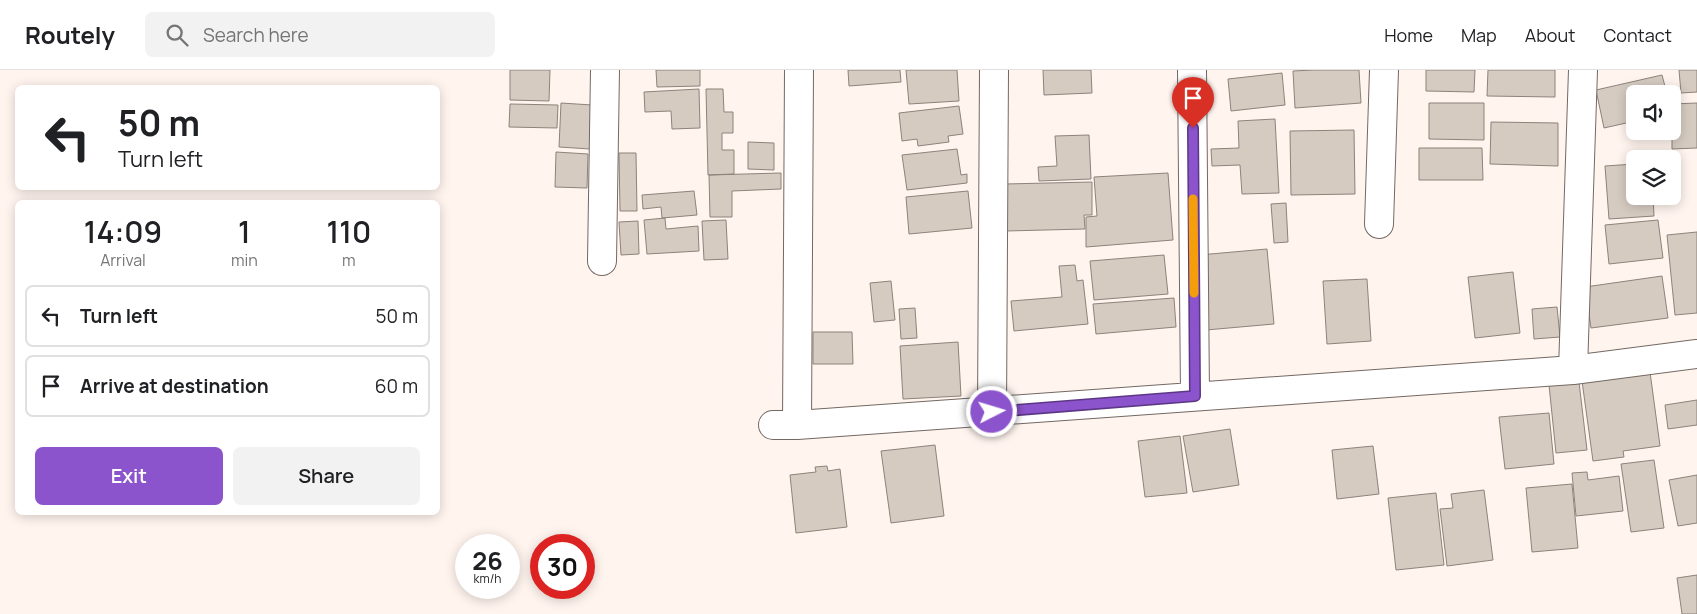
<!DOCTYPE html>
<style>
body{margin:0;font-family:Manrope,sans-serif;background:#f2f2f2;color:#202124;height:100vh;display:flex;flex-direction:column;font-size:19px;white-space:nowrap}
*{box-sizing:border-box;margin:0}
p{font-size:16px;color:#757577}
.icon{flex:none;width:28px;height:28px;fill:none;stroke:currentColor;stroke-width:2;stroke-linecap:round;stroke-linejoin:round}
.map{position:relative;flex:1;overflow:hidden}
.sheet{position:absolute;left:15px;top:130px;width:425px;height:315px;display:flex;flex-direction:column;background:#fff;border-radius:8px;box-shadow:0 2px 12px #0003}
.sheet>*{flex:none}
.banner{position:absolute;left:15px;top:15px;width:425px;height:105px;border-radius:8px;box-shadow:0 2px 12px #0003;background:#fff;color:#202124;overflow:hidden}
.fabs{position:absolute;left:1626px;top:15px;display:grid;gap:10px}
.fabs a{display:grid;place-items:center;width:55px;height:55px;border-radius:8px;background:#fff;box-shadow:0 2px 12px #0003;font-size:25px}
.speed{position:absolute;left:455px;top:464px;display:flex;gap:10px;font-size:25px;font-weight:700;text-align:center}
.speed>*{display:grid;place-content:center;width:65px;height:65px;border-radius:50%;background:#fff;box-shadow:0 2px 12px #0003;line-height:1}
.speed small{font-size:12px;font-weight:400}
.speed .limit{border:8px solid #d22;background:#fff;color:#111}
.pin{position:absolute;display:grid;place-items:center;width:42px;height:42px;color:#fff;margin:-51px -21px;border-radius:50% 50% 50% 0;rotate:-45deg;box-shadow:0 0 5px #0007}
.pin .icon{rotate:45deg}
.me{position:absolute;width:55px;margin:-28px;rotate:85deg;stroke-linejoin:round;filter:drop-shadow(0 0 4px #0008)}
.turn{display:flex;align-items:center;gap:18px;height:105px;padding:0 20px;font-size:22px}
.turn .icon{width:65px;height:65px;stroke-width:2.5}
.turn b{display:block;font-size:35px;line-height:42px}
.eta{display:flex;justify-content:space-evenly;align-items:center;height:85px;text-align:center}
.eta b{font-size:30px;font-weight:600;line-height:35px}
.button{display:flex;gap:10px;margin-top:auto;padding:10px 20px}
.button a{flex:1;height:58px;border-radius:8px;background:#8c54cc;color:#fff;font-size:20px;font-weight:600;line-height:58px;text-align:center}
.button a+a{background:#f2f2f2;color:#202124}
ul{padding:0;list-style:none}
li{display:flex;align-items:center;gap:15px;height:62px;margin:0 10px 8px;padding:0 10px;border:2px solid #e0e0e0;border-radius:8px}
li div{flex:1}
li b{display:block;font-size:19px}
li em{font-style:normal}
header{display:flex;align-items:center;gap:30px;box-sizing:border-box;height:70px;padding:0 25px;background:#fff;border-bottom:1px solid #e0e0e0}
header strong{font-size:24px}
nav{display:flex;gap:28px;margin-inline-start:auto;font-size:18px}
.search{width:350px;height:45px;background:#f2f2f2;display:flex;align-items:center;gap:12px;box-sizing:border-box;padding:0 18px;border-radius:8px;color:#757577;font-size:19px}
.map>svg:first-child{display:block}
.building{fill:#d5cbc1;stroke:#8d837b}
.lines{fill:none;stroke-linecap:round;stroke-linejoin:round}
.minor-casing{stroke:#736862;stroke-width:30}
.minor{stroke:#fff;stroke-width:28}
.route-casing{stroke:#5b3785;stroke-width:12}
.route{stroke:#8c54cc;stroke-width:9}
.slow{stroke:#f59e0b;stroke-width:9}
</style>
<header>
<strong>Routely</strong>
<div class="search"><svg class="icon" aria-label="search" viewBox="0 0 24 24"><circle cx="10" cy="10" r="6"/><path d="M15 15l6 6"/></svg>Search here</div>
<nav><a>Home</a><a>Map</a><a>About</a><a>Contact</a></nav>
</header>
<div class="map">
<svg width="1697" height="544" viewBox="0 0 1697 544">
<rect width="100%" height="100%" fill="#fff4ee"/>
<path class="building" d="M510,0H550L549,31L510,30Z
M656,0H700V16L657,17Z
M848,0H900L901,12L849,16Z
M906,0H957L959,31L909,34Z
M1043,0H1091L1092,23L1044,25Z
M1314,0H1359L1361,33L1295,38L1293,1Z
M1426,0H1475L1474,22L1426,21Z
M1488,0H1555V27L1487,26Z
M1679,0H1697V22L1681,23Z
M1282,3L1285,35L1231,41L1228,9Z
M1662,5L1667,24H1635V51L1604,58L1596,20Z
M699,19L700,58L672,59L671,41L645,42L644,22Z
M706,19H723L724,42H733V63H722V80H734V104L708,105Z
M561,33L592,35L590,79L559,77Z
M1429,33H1484V70L1429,69Z
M1697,33V78L1672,79V34Z
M510,34L558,35L557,58L509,57Z
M959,36L963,64L948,66L949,72L918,76L917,69L902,71L899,43Z
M1275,49L1279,123L1242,124L1240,95L1212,96L1211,79L1239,78L1238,51Z
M1491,52L1558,53V96L1490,94Z
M1354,60L1355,124L1291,125L1290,61Z
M1089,65L1091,109L1039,111L1038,97L1057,96L1055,66Z
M748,72L774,73V100L748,99Z
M1419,78H1482L1483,110H1419Z
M957,79L961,105L967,104V113L907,120L902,85Z
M556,82L588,84L587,118L555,117Z
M619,83H636L637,141H620Z
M1635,94V126H1653L1654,146L1609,149L1605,96Z
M781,103V119L732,121V147H710L709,105Z
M1168,103L1173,170L1086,177V147L1097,146L1094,107Z
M1092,112V145H1084L1085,159L1006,161L1005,114Z
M694,121L697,145L662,148L661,137L643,139L642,125Z
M968,121L972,158L909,164L906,127Z
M1286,133L1288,172L1274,173L1271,134Z
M665,148L666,159L698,156L699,181L647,184L644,150Z
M726,150L728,189L704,190L702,151Z
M1658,150L1663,188L1609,194L1605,155Z
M638,151L639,184L621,185L619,152Z
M1697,162V243L1675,245L1667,165Z
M1267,179L1274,254L1206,260L1199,185Z
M1164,185L1168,224L1094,230L1090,191Z
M1075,195L1077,211L1083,210L1088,254L1014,261L1011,231L1062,227L1059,196Z
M1513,202L1520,263L1475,268L1468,207Z
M1662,206L1668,248L1591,258L1585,217Z
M1367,209L1371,271L1327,274L1323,211Z
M891,211L895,250L874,252L870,213Z
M1174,228L1176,257L1096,264L1093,234Z
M1557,237L1560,267L1534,269L1532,239Z
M915,238L917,268L901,269L899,239Z
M813,262H852L853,294H813Z
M958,272L961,326L903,329L900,276Z
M1650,302L1660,376L1623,381L1624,387L1593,391L1582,311Z
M1579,312L1587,380L1556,383L1549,315Z
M1697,330V355L1668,359L1665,335Z
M1549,343L1554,394L1505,399L1499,347Z
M1230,359L1239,415L1193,422L1183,366Z
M1180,366L1187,423L1145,427L1138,371Z
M935,375L944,446L891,453L881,381Z
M1373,376L1379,424L1337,429L1332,380Z
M1654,390L1664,458L1631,462L1621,394Z
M827,396L828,401L840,399L847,457L796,463L790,405L816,402L815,397Z
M1587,402L1588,410L1619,406L1623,441L1576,446L1572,403Z
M1697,405V453L1678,456L1669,410Z
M1572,414L1578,478L1532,482L1526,418Z
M1484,420L1493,490L1447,496L1440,439L1453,438L1451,424Z
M1436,423L1444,495L1396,500L1388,428Z
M1697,505V544H1682L1677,508Z"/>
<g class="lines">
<g class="minor-casing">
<path id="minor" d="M1192,0L1195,325
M1379,154L1384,0
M602,191L605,0
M1573,300L1583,0
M992,342L994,0
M773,355H797L1573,300L1697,284
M797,355L799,0"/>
</g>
<use href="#minor" class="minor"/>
</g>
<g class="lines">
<g class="route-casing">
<path id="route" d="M992,342L1195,326L1193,58"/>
</g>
<use href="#route" class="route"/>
<path class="slow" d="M1193,129L1194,223"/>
</g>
</svg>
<div class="fabs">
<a><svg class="icon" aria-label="sound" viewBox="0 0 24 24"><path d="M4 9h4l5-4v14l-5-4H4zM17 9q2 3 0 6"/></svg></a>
<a><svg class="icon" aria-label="layers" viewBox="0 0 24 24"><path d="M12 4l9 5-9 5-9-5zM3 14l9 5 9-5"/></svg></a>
</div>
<div class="speed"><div>26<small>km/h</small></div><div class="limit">30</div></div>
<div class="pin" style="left:1193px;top:58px;background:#d93025"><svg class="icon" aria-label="arrive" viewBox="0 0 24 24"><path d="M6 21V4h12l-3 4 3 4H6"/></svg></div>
<svg class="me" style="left:992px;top:342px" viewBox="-20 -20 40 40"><circle r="17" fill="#8c54cc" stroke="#fff" stroke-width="3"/><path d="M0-11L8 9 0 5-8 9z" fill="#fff"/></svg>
<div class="banner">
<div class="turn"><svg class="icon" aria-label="left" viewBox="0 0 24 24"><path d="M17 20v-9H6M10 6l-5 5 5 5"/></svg><div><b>50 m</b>Turn left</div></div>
</div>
<section class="sheet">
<div class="eta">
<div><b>14:09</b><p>Arrival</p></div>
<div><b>1</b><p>min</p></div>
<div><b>110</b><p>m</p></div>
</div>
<ul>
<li><svg class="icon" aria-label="left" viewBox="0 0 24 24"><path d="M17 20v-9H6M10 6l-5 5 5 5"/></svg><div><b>Turn left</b></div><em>50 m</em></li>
<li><svg class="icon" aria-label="arrive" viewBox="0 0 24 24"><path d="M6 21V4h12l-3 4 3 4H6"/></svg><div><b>Arrive at destination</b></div><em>60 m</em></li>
</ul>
<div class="button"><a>Exit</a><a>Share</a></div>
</section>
</div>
